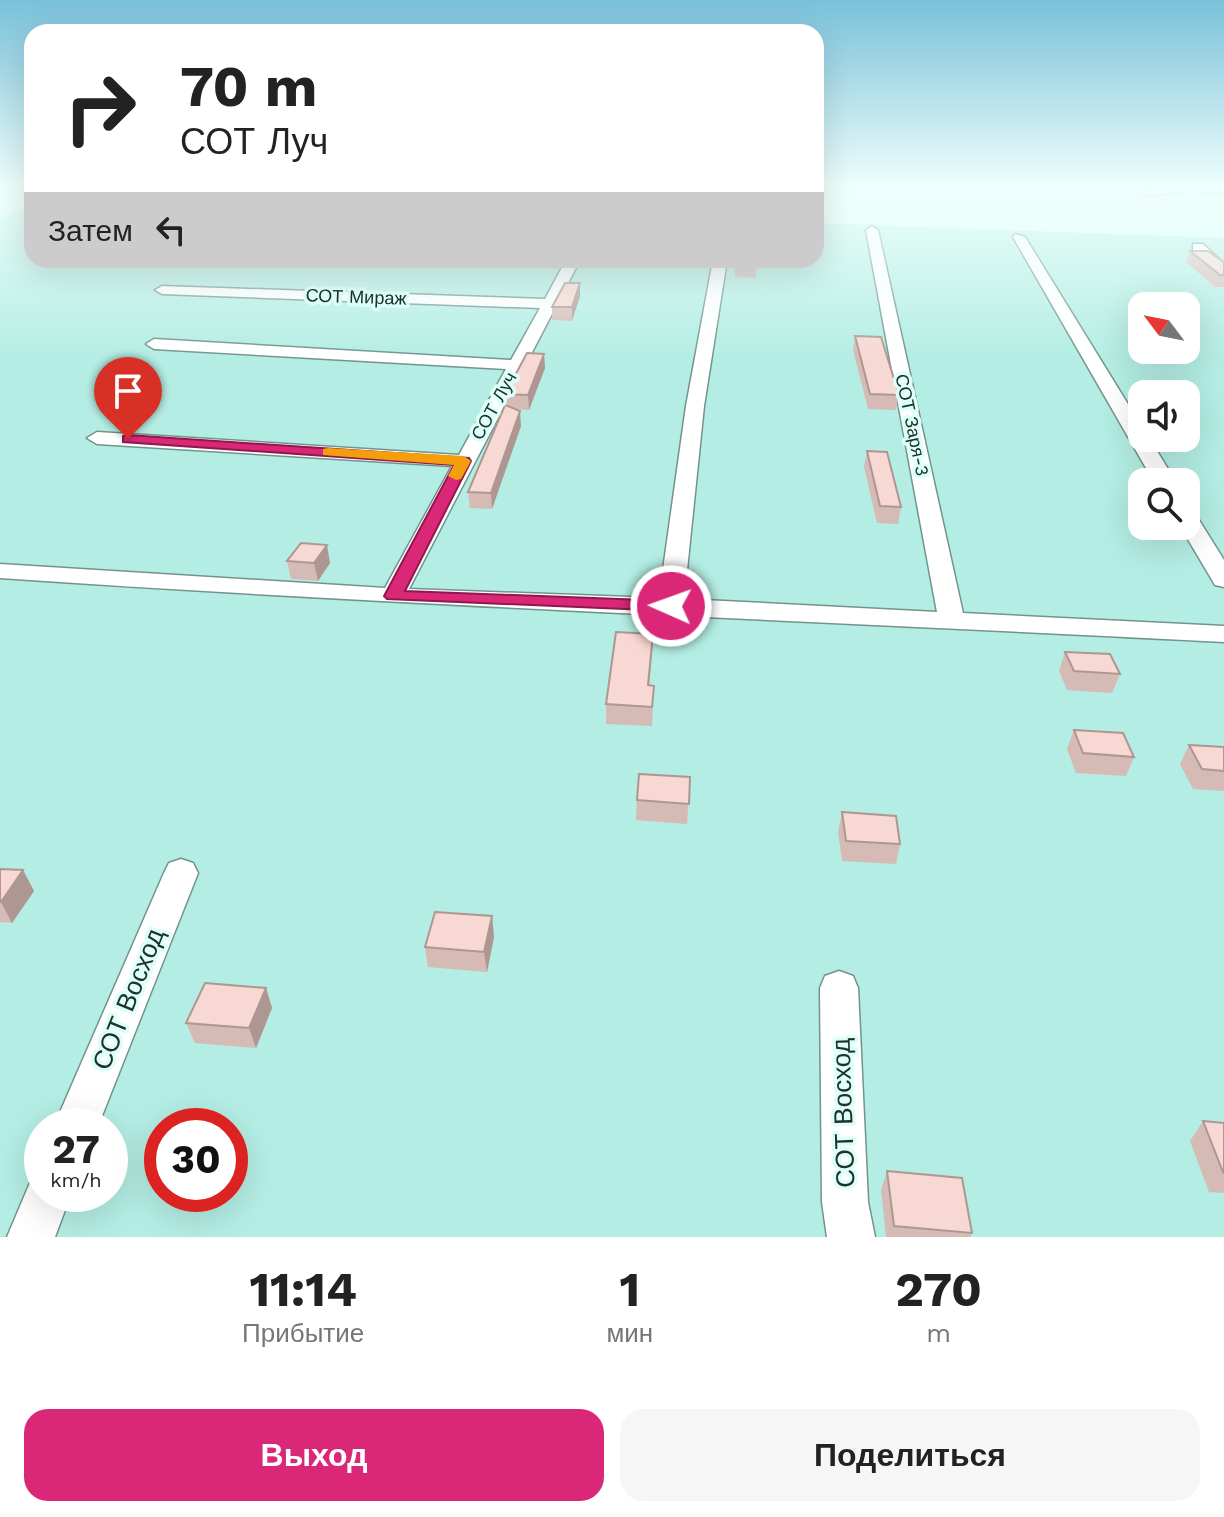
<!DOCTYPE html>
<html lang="ru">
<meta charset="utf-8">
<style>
body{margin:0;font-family:"Work Sans",sans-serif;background:#f6f6f6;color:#222;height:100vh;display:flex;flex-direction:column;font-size:30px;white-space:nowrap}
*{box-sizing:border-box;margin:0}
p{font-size:26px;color:#767676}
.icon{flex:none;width:44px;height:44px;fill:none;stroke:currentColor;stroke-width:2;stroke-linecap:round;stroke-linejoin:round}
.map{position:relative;height:1237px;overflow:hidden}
.panel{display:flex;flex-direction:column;background:#fff;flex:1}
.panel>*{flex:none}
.banner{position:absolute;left:24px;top:24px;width:800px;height:244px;border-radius:24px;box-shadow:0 8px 32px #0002;background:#fff;color:#222;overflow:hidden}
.needle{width:52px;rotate:302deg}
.fabs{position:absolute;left:1128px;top:292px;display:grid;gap:16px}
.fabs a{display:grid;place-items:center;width:72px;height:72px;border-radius:16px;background:#fff;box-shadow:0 8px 32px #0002;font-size:40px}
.speed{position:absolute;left:24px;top:1108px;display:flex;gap:16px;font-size:40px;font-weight:700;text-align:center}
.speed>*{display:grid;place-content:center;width:104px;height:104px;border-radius:50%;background:#fff;box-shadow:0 8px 32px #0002;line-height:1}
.speed small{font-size:20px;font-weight:400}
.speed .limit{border:12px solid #d22;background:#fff;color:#111}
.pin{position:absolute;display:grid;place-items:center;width:68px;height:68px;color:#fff;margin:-82px -34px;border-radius:50% 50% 50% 0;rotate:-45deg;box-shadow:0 0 8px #0007}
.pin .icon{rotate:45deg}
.me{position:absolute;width:88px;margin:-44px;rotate:272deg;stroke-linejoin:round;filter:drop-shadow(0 0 6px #0008)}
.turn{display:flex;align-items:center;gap:28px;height:168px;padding:0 24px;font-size:36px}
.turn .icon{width:104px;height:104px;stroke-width:2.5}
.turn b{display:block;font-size:56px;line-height:68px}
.then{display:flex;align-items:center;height:76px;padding:0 24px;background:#0003;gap:16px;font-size:30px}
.eta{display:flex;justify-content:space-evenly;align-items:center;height:136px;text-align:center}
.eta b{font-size:48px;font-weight:700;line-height:56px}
.action{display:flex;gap:16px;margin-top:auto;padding:16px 24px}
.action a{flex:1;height:92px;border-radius:24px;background:#db2777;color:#fff;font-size:32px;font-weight:700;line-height:92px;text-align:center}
.action a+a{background:#f6f6f6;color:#222}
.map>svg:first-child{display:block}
.green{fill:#b3ede3;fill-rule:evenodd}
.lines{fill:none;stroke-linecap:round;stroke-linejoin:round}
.minor-casing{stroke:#73938d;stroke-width:3}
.minor{fill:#fff;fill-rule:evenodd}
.wall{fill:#d5bab5}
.shaded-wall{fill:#ae9793}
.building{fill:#f8d8d2;stroke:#ae9793;stroke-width:2}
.route{fill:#db2777;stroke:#8e194d;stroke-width:2}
.slow{fill:#f59e0b}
.labels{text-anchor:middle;stroke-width:7;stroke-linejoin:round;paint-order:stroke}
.far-street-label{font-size:18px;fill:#22302d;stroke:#dcfff8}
.near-street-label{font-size:26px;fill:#22302d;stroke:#dcfff8}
</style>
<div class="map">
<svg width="1224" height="1237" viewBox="0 0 1224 1237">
<rect width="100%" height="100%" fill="#dcfff8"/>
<path class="green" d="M32,203V260H816V223L1224,238V1237H0V219ZM1142,306H1186V350H1142ZM1142,394H1186V438H1142ZM1142,482H1186V526H1142ZM42,1126H110V1194H42ZM162,1126H230V1194H162Z"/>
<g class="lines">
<g class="minor-casing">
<path id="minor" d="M1224,188V193L1190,191L1145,196L1139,193L1160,188Z
M872,226L878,230L963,613L1224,626V642C816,621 408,606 0,578V564L385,588L452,466L97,444L87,438L97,432L459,455L506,369L154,349L146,344L154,339L511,360L540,308L162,294L155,290L162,286L545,299L566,260H580L409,589L659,598L686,406L713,260H727L704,406L684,599L937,612L866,230Z
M1015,234L1025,237L1142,427V438H1149L1176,482H1154L1013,237Z
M1193,244H1203L1224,264V275L1193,250Z
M1186,510L1194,512L1224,560V587L1215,585L1180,526H1186Z
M181,859L193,863L198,873L98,1126H54L164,873L169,863Z
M839,971L853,976L858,988L868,1202L875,1237H827L822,1202L820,988L825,976Z
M42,1173V1194H71L55,1237H7L32,1178Z"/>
</g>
<use href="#minor" class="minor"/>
</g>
<path class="wall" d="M1190,251L1224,262V287H1215L1186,262Z
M735,260H757L756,278L735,277Z
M580,283V296L572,321L552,320V307Z
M855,336L899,395L896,410L868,409L853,350Z
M544,354L545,368L529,410L516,409L521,426L492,509L470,508L468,492L506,405L505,394Z
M867,451L901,507L898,524L877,523L864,467Z
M287,561L330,563L318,581L291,579Z
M1065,652L1120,674L1112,693L1067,690L1059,671Z
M652,653L649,685L654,686L652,726L606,724V704Z
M1074,730L1134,757L1126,776L1076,773L1067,749Z
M1189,745L1224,747V791L1193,789L1180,764Z
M690,777L687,824L636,820L637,800Z
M842,812L900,844L896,864L842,861L838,832Z
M0,869L23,870L34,891L12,923L0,922Z
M492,916L494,937L487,972L428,967L425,947Z
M266,988L272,1008L256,1048L195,1043L186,1023Z
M1203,1121L1224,1123V1193L1209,1192L1190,1141Z
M887,1171L972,1233L970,1237H886L881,1190Z"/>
<path class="shaded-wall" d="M580,283V296L572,321V307Z
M544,354L545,368L529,410L528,395Z
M520,411L521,426L492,509L491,493Z
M327,545L330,563L318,581L314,563Z
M653,634L652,653L647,705L648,685Z
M23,870L34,891L12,923L1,902Z
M492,916L494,937L487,972L484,952Z
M266,988L272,1008L256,1048L249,1028Z"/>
<path class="building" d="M1190,251H1208L1224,262V275H1220Z
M736,260H757V266L736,265Z
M565,283H580L572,307H552Z
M855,336L881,337L899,395L870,394Z
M527,353L544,354L528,395L505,394Z
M505,405L520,411L491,493L468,492Z
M867,451L887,452L901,507L880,506Z
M301,543L327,545L314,563L287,561Z
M616,632L653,634L648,685L654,686L652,707L606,704Z
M1065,652L1110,654L1120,674L1074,671Z
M1074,730L1123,733L1134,757L1083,753Z
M1189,745L1224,747V771L1202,769Z
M639,774L690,777L689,804L637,800Z
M842,812L896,816L900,844L846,841Z
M0,869L23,870L1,902H0Z
M435,912L492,916L484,952L425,947Z
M205,983L266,988L249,1028L186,1023Z
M1203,1121L1224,1123V1173L1223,1172Z
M887,1171L962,1178L972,1233L894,1226Z"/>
<linearGradient id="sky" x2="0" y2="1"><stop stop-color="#79c1da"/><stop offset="0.52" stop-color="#effffc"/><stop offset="1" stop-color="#effffc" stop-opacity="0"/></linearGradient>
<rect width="1224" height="361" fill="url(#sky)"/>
<path class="route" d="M128,435L469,458L471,461L405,591L671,601L680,606L671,611L387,599L384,596L454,465L123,442V436Z"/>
<path class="slow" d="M328,448L464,456L471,461L461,479L456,480L448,476L454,465L323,455V449Z"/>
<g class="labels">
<g class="far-street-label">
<text transform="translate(356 297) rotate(2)" y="6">СОТ Мираж</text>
<text transform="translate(494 406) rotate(-61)" y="6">СОТ Луч</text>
<text transform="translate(912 425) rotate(78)" y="6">СОТ Заря-3</text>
</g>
<g class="near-street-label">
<text transform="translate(128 999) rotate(-68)" y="9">СОТ Восход</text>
<text transform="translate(843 1113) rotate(-92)" y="9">СОТ Восход</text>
</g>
</g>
</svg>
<div class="fabs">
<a><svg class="needle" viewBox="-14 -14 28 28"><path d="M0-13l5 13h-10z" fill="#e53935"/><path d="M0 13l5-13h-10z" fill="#767676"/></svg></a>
<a><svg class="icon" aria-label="sound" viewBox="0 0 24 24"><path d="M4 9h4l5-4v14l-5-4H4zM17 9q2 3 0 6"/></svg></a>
<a><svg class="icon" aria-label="search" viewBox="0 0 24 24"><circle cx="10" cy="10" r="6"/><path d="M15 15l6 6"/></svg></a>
</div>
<div class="speed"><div>27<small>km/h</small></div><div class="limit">30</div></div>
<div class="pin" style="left:128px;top:439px;background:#d93025"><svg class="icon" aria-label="arrive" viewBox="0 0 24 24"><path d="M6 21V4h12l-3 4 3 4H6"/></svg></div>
<svg class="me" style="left:671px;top:606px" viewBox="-20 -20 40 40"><circle r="17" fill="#db2777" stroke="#fff" stroke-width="3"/><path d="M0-11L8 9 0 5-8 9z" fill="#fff"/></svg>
<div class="banner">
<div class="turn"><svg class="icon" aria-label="right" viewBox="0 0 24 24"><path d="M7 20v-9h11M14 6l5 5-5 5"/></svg><div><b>70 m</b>СОТ Луч</div></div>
<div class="then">Затем<svg class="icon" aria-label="left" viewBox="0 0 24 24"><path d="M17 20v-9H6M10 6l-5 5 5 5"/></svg></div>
</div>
</div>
<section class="panel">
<div class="eta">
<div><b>11:14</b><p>Прибытие</p></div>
<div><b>1</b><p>мин</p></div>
<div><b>270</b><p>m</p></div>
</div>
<div class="action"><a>Выход</a><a>Поделиться</a></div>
</section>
